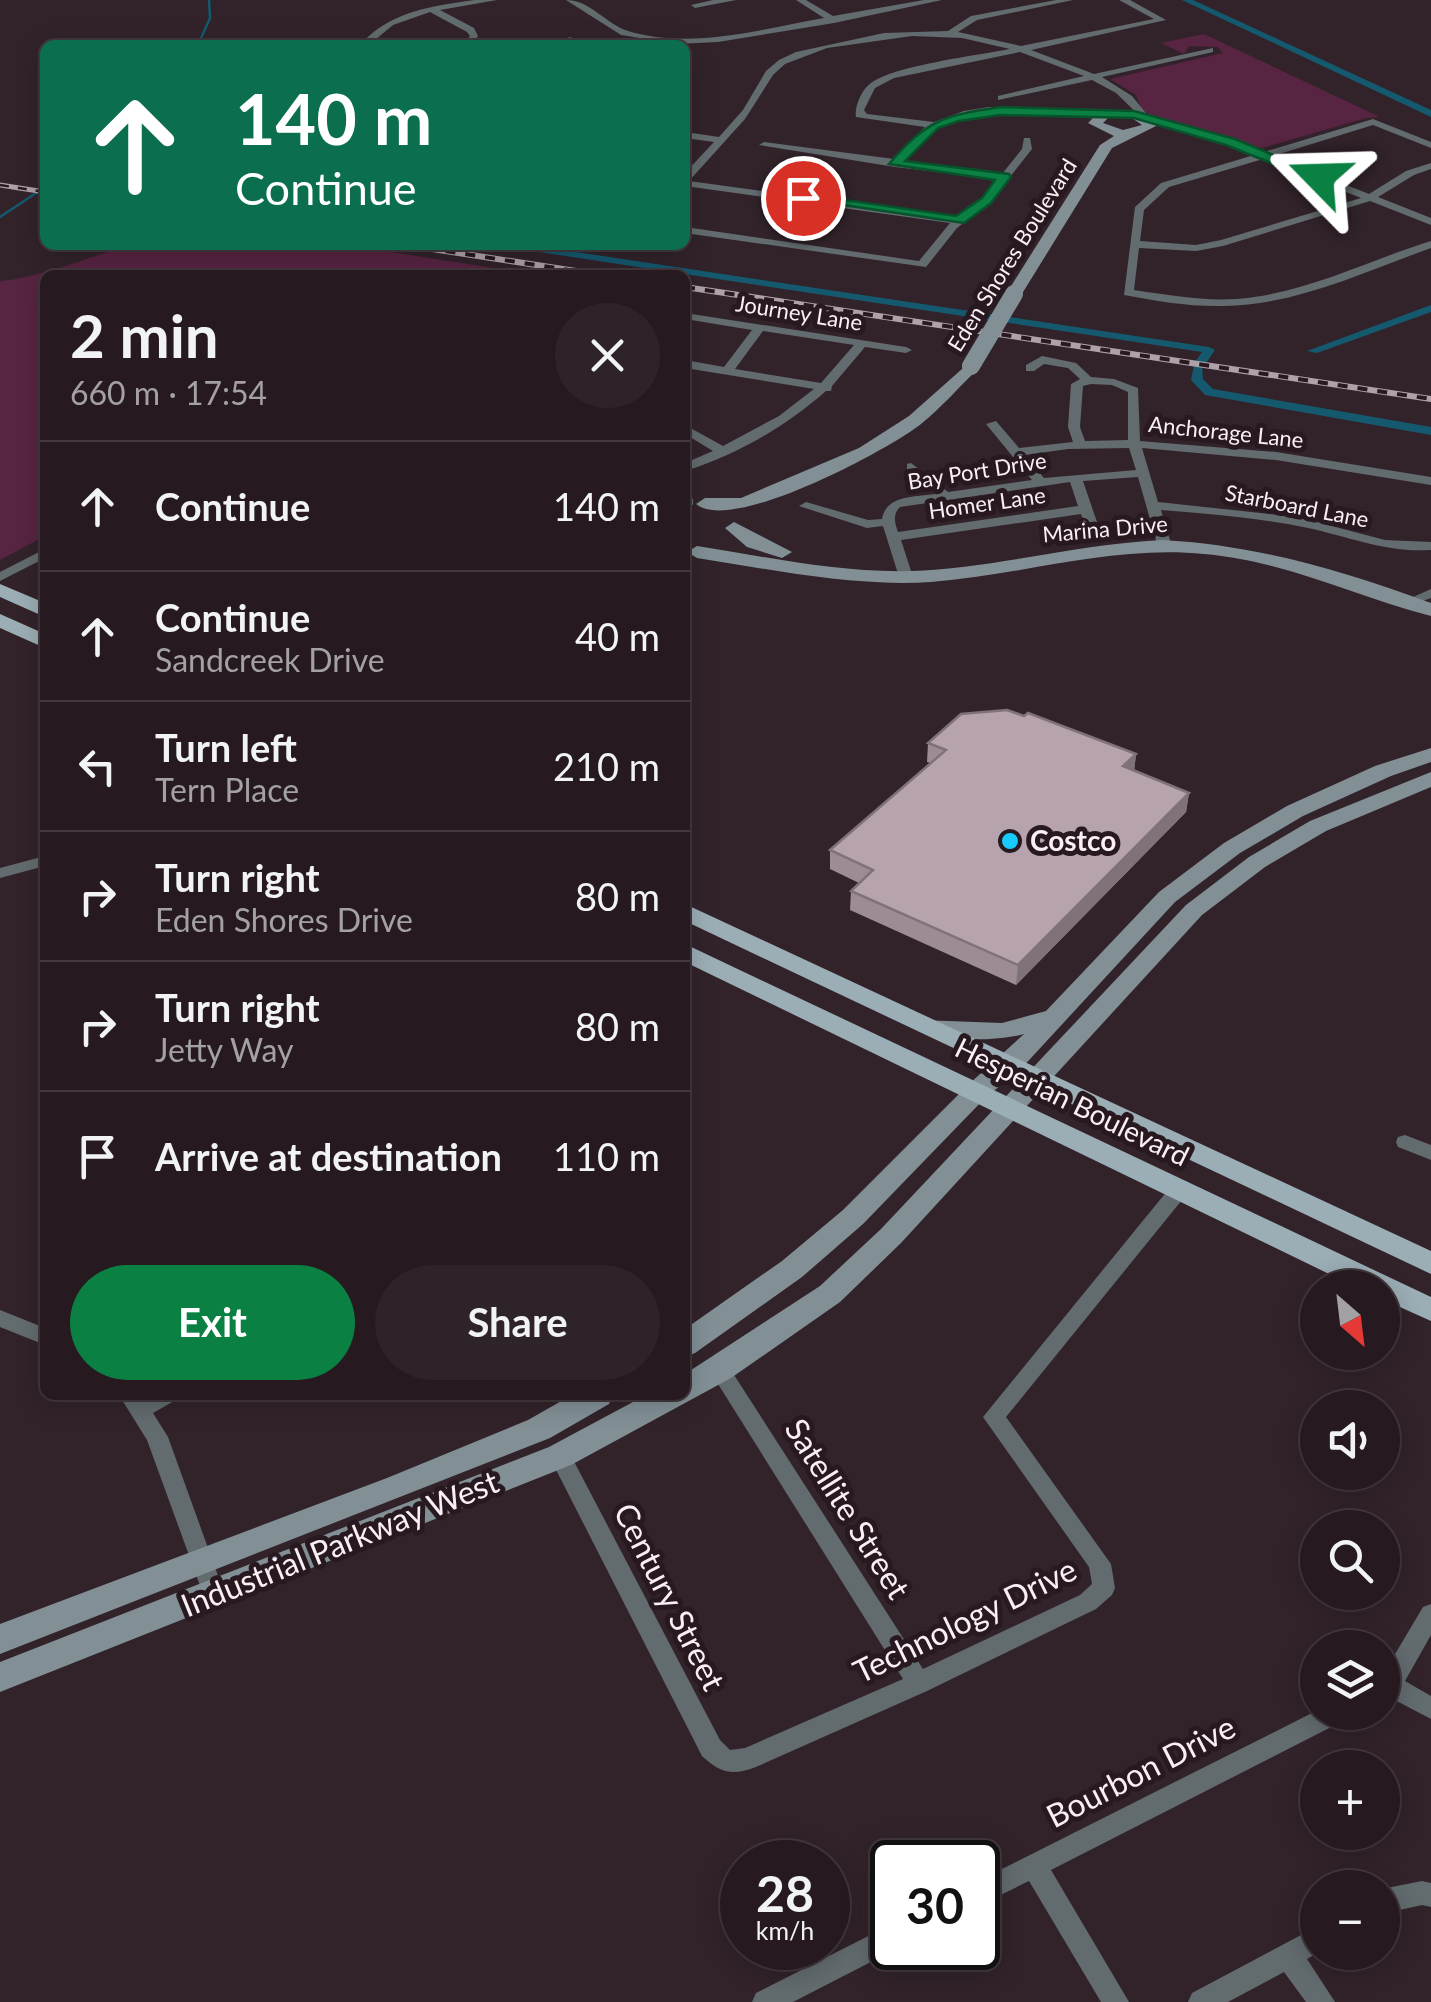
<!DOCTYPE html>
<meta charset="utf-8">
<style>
body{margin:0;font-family:Lato,sans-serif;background:#2e2329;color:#f1f3f6;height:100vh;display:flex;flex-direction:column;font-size:38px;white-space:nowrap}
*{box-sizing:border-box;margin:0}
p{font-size:32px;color:#a4a1a5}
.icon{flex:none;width:55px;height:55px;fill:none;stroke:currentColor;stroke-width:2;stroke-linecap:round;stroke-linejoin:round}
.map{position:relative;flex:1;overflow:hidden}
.sheet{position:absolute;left:40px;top:270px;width:650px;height:1130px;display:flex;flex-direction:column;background:#261a20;border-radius:15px;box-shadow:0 5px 25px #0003,0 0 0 2px #42383e}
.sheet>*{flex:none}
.hud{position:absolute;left:40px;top:40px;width:650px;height:210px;border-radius:15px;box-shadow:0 5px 25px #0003,0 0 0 2px #42383e;background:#0b6e4f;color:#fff;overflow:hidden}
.needle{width:65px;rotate:152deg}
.fabs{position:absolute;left:1300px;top:1270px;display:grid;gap:20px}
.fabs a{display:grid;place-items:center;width:100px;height:100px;border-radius:50%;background:#261a20;box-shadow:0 5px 25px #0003,0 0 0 2px #42383e;font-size:50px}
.speed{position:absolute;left:720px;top:1840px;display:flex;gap:20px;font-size:50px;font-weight:700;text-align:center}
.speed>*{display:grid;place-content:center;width:130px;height:130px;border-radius:50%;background:#261a20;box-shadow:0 5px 25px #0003,0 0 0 2px #42383e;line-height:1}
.speed small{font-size:25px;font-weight:400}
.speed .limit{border:5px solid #111;border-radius:15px;background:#fff;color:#111}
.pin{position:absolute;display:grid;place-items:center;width:85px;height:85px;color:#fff;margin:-42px;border:5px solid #fff;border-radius:50%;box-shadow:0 2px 10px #0007}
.me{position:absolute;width:110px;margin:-55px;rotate:292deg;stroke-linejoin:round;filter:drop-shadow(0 0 8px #0008)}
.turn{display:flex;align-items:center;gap:35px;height:210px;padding:0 30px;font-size:45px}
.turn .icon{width:130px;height:130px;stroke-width:2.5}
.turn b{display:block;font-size:70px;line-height:85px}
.round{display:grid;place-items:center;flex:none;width:105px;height:105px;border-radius:52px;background:#2e2329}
.overview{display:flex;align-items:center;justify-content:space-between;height:170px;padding:0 30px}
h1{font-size:60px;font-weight:700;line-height:75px}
.action{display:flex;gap:20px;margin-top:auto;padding:20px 30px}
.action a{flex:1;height:115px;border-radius:60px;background:#0b8043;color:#fff;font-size:40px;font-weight:700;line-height:115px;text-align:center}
.action a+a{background:#2e2329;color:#f1f3f6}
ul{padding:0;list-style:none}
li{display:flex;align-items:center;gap:30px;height:130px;padding:0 30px;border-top:2px solid #42383e}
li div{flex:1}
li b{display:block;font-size:38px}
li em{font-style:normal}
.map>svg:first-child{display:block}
.green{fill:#572442}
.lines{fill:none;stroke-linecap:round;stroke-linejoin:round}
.stream{stroke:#15596f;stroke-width:2.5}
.canal{fill:#15596f;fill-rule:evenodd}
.street{fill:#626b6e;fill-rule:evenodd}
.secondary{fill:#829096;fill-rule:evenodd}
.primary{fill:#9badb5;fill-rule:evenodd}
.rail-far1-casing{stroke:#aea2a8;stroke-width:5}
.rail-casing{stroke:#aea2a8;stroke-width:6}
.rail-far1{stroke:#281921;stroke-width:2.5;stroke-dasharray:9;stroke-linecap:butt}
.rail{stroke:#281921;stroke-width:4;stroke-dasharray:10;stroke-linecap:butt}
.secondary-bridge{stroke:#829096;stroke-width:18}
.wall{fill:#9d8c95}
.shaded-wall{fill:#807279}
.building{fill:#b7a3ad;stroke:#807279;stroke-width:2.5}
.route{fill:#0b8043;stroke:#07532c;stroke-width:2.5}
.poi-dot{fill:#19cafc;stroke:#281921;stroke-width:4}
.labels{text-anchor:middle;stroke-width:10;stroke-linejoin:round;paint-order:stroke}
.far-street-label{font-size:22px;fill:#f9eff4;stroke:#281921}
.poi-label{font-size:28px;font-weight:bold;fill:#f9eff4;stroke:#281921;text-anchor:start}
.street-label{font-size:28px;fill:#f9eff4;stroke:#281921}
.near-street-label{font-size:32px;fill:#f9eff4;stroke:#281921}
</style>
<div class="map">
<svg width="1431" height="2002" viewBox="0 0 1431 2002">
<rect width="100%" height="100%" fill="#32232b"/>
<path class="green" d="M1204,34L1380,117L1366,118L1262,148L1154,119L1141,108L1136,95L1110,79L1223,53L1218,47L1189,46L1184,54L1161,43Z
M139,245H345L500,269L498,275H45V536L0,560V281C48,277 91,253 139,245Z"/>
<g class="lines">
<path class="stream" d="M198,45L210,18L209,0
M0,217L45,187"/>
<path class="canal" d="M1182,0H1193L1431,110V117Z
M509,245H521L516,248Z
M543,247L1209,347L1215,350L1206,363L1202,365L1196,361L1202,352L539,252V248Z
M1431,305V312L1317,353L1307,351Z
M1194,365H1202L1203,379L1213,389L1431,427V435L1205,395L1191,380Z"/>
<path class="street" d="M475,0H497L440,10L474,28L478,36L472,45H463L470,36L467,32L430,12L393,25L369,45H360C390,11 432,6 475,0Z
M566,0C590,0 606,24 628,31C691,50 762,29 824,18L796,0H806L833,16L924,0H942L834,23L718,42L677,44L621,35Z
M713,0H736L695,8L691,5Z
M1056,0H1073L977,20L958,32L1021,46L1154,19L1119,0H1130L1166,20L1031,50L1094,74L1213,48V52L1102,77L1132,96L1150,118L1233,140L1264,152L1373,119L1431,142V148L1373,125L1273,156L1369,194L1406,171L1431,163V169L1414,175L1378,197L1431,218V225L1370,201L1223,246L1196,251L1139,248L1134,290C1168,295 1202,301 1236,299C1305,294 1366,261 1431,241V248C1364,272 1296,305 1224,306C1191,307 1156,301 1124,295L1135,207L1161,183L1254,155L1227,144L1147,123L1116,93L1092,80L998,100V96L1084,76L1020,52L894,78L875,88L864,110L867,114L934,122L964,111L989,107L1100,113L1105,116L1100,119C1046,116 978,98 930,132C920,139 912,151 903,161L1002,174L1022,149L1024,138H1030L1032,149L990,202L957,228L926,267L685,233V227L919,261L950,223L685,186V173L714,142L685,138V132L719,137L743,110L766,71L779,60L796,52L884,33L948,31L971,16ZM912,36L962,38L1010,49C979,55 893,66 871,83C862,89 854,107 856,117L925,127L894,159L764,142L759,145L895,167L997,179L982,198L957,218L689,181L745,119L773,75L785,64L827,48ZM1263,159L1361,198L1221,240L1196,245L1140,241L1144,210L1169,187Z
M569,37L576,39L571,45H562Z
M685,313L906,347L912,350L906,353L865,347L832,386L831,391H826C785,427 736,455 685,471V463L713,451L685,434V425L723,446L779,416L814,389L685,368V360L724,367L752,330L685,319ZM763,331L854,345L821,383L735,369Z
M1042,356L1076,363L1091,377L1114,379L1138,388L1140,441L1276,452L1431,477V485L1276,460L1142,448L1158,502L1270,514L1309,520L1385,540L1431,542V550C1387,553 1350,537 1308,528C1260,518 1210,514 1161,510L1172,547L1165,551L1158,547L1138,477L1083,481L1099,528L1097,531H1087L1081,514L901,540L913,577L906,581L899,577L883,526L867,528L799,506L806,502L868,520L882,519C886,495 915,497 935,494L907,470V464L911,463L948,492L1032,480L986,424L996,421L1019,448L1073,442L1068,427L1071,384L1080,379L1068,368L1044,364L1034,371H1026V365ZM1091,384L1112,385L1128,392V440L1085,441L1080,427L1083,386ZM1129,448L1136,470L1044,478L1025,455L1068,449ZM1070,482L1078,506L898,532C895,523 892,515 900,507Z
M685,496L693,499V505H685Z
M45,549V558L0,581V572Z
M1431,589V598L1409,606L1402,602Z
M45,856V866L0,878V868Z
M1405,1135L1431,1145V1160L1398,1147L1396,1142L1398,1137Z
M1179,1183L1186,1185L1189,1190L1186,1195L1006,1417L1111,1564L1115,1588L1112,1595L1096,1609L927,1691L756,1767C732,1776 720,1773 702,1756L549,1456L552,1450L560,1447L568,1450L720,1740L730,1750L745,1748L903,1679L713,1376L710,1370L713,1364L720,1362L727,1364L923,1669L1080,1595L1092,1584L1089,1567L983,1417L1172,1185Z
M0,1310L45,1328V1345L0,1327Z
M119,1395H141L143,1398L149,1395H178L174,1401L153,1413L168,1437L225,1595L222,1602L214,1605L206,1602L147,1440Z
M1431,1604V1635L1405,1681L1431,1696V1719L1389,1697L1382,1700V1676L1423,1607Z
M1318,1710V1712H1349L1345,1720L1051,1870L1129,2002H1101L1029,1881L978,1906V1881Z
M1422,1881L1431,1883V1907L1422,1905L1382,1914V1889Z
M892,1924V1948H898L793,2002H752L756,1993Z
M1318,1926L1319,1952L1307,1959L1335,2002H1306L1284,1972L1228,2002H1188L1192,1993Z"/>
<path class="secondary" d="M1135,110L1158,125L1112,148L1020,297H1008L1006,294L1100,145L1114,136L1088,123L1100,111ZM1108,118H1132L1142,125L1123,130L1103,123Z
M971,361L979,366L977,370C959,387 941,408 921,424C888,450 732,534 696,504L705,498H741L859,448L909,416Z
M734,522L792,552L782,558L747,547L725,528Z
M1162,540C1257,545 1343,571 1431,603V616C1353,596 1286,561 1204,554C1111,545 1023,575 931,582C852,587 775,570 697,558L687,552L697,546C768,557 839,573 911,571C995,568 1078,544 1162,540Z
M1431,748V762L1391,776L1303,816L1240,853L1175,902L1019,1071L986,1097L863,1224L802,1277L695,1353L685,1357V1329L782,1261L843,1210L968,1085L1024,1034C1002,1041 930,1044 916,1026L920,1020L1002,1023L1046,1011L1159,892L1224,843L1287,806L1375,766Z
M1431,772V787L1326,831L1265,867L1202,915L901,1243L840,1302L731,1378L571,1465L0,1692V1662L549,1447L646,1395H685V1374L820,1286L881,1229L1186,905L1249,857L1310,821Z
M572,1395H613L609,1404L550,1438L0,1654V1624L387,1478L528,1420Z"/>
<path class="primary" d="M0,584L45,603V617L0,597Z
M0,614L45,634V648L0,628Z
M685,904L1431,1251V1274L685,921Z
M685,944L1431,1297V1321L1382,1299V1288H1358L685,962Z"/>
<g class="rail-far1-casing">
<path id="rail-far1" d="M0,185L45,192"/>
</g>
<g class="rail-casing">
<path id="rail" d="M406,245L602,275
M685,287L1431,399"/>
</g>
<use href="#rail-far1" class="rail-far1"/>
<use href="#rail" class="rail"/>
<path class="secondary-bridge" d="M971,366L1014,294"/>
</g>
<path class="wall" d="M928,743L1136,754L1134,771L1189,793L1186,812L1016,985L850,910L851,891L859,883L830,869V850L931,763L927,762Z"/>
<path class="shaded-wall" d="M1136,754L1134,773L1123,766Z
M1189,793L1186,812L1016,985L1018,965Z"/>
<path class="building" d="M1007,710L1024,716L1028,713L1136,754L1123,766L1189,793L1018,965L851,891L873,870L830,850L946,750L928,743L961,714Z"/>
<path class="route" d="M1000,107L1134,111L1235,139L1326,177L1314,180L1226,145L1134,118L1000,115L959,121L938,128L905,161L1009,174L1011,177L991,203L964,223L796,198L803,194L956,216L982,198L995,180L889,164C928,119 943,116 1000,107Z"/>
<circle class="poi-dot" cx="1010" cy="841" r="10"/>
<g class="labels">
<g class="far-street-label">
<text transform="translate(1012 255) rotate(-58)" y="8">Eden Shores Boulevard</text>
<text transform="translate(799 313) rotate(9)" y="8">Journey Lane</text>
<text transform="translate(1226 432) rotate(6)" y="8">Anchorage Lane</text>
<text transform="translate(977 471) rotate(-9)" y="8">Bay Port Drive</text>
<text transform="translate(987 503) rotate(-8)" y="8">Homer Lane</text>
<text transform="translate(1297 506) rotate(11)" y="8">Starboard Lane</text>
<text transform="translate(1105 529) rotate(-5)" y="8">Marina Drive</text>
</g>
<g class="poi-label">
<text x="1030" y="851">Costco</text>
</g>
<g class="street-label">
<text transform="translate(1072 1102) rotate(26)" y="10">Hesperian Boulevard</text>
</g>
<g class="near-street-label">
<text transform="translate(847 1509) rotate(58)" y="11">Satellite Street</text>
<text transform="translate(340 1544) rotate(-22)" y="11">Industrial Parkway West</text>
<text transform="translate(669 1597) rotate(63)" y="11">Century Street</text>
<text transform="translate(965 1621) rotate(-26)" y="11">Technology Drive</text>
<text transform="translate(1141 1772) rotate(-27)" y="11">Bourbon Drive</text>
</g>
</g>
</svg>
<div class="fabs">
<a><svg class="needle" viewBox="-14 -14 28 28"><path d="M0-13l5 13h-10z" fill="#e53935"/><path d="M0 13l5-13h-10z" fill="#a4a1a5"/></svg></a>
<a><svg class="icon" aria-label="sound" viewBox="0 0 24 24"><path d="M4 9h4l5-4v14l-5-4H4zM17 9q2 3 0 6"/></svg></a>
<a><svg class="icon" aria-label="search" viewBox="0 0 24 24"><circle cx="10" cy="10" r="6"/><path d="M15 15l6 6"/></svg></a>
<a><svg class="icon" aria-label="layers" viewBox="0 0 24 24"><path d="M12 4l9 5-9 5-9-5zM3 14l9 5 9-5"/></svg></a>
<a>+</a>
<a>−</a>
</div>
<div class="speed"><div>28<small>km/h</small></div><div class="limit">30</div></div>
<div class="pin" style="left:803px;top:198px;background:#d93025"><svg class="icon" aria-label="arrive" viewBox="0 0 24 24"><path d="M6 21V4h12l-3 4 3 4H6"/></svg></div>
<svg class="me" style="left:1319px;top:177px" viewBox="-20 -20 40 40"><path d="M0-17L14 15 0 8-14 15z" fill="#0b8043" stroke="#fff" stroke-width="4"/></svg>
<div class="hud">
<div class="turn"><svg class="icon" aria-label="ahead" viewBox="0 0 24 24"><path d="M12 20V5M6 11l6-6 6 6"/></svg><div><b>140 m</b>Continue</div></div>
</div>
<section class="sheet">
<div class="overview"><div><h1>2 min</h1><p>660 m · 17:54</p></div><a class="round"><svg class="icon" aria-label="close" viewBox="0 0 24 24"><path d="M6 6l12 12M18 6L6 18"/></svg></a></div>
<ul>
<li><svg class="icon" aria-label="ahead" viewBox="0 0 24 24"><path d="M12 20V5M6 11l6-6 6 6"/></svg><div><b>Continue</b></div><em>140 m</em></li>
<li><svg class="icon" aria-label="ahead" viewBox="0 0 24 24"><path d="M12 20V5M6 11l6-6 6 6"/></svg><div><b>Continue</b><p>Sandcreek Drive</p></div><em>40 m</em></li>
<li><svg class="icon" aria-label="left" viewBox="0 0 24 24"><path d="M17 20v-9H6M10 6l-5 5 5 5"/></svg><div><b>Turn left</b><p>Tern Place</p></div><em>210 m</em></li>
<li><svg class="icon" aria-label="right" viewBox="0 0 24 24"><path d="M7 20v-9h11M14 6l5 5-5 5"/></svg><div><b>Turn right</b><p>Eden Shores Drive</p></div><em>80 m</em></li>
<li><svg class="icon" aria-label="right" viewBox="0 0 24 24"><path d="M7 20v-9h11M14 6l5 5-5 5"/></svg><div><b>Turn right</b><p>Jetty Way</p></div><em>80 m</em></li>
<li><svg class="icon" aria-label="arrive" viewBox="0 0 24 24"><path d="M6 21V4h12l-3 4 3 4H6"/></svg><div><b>Arrive at destination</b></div><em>110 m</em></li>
</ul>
<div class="action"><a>Exit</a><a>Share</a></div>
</section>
</div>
